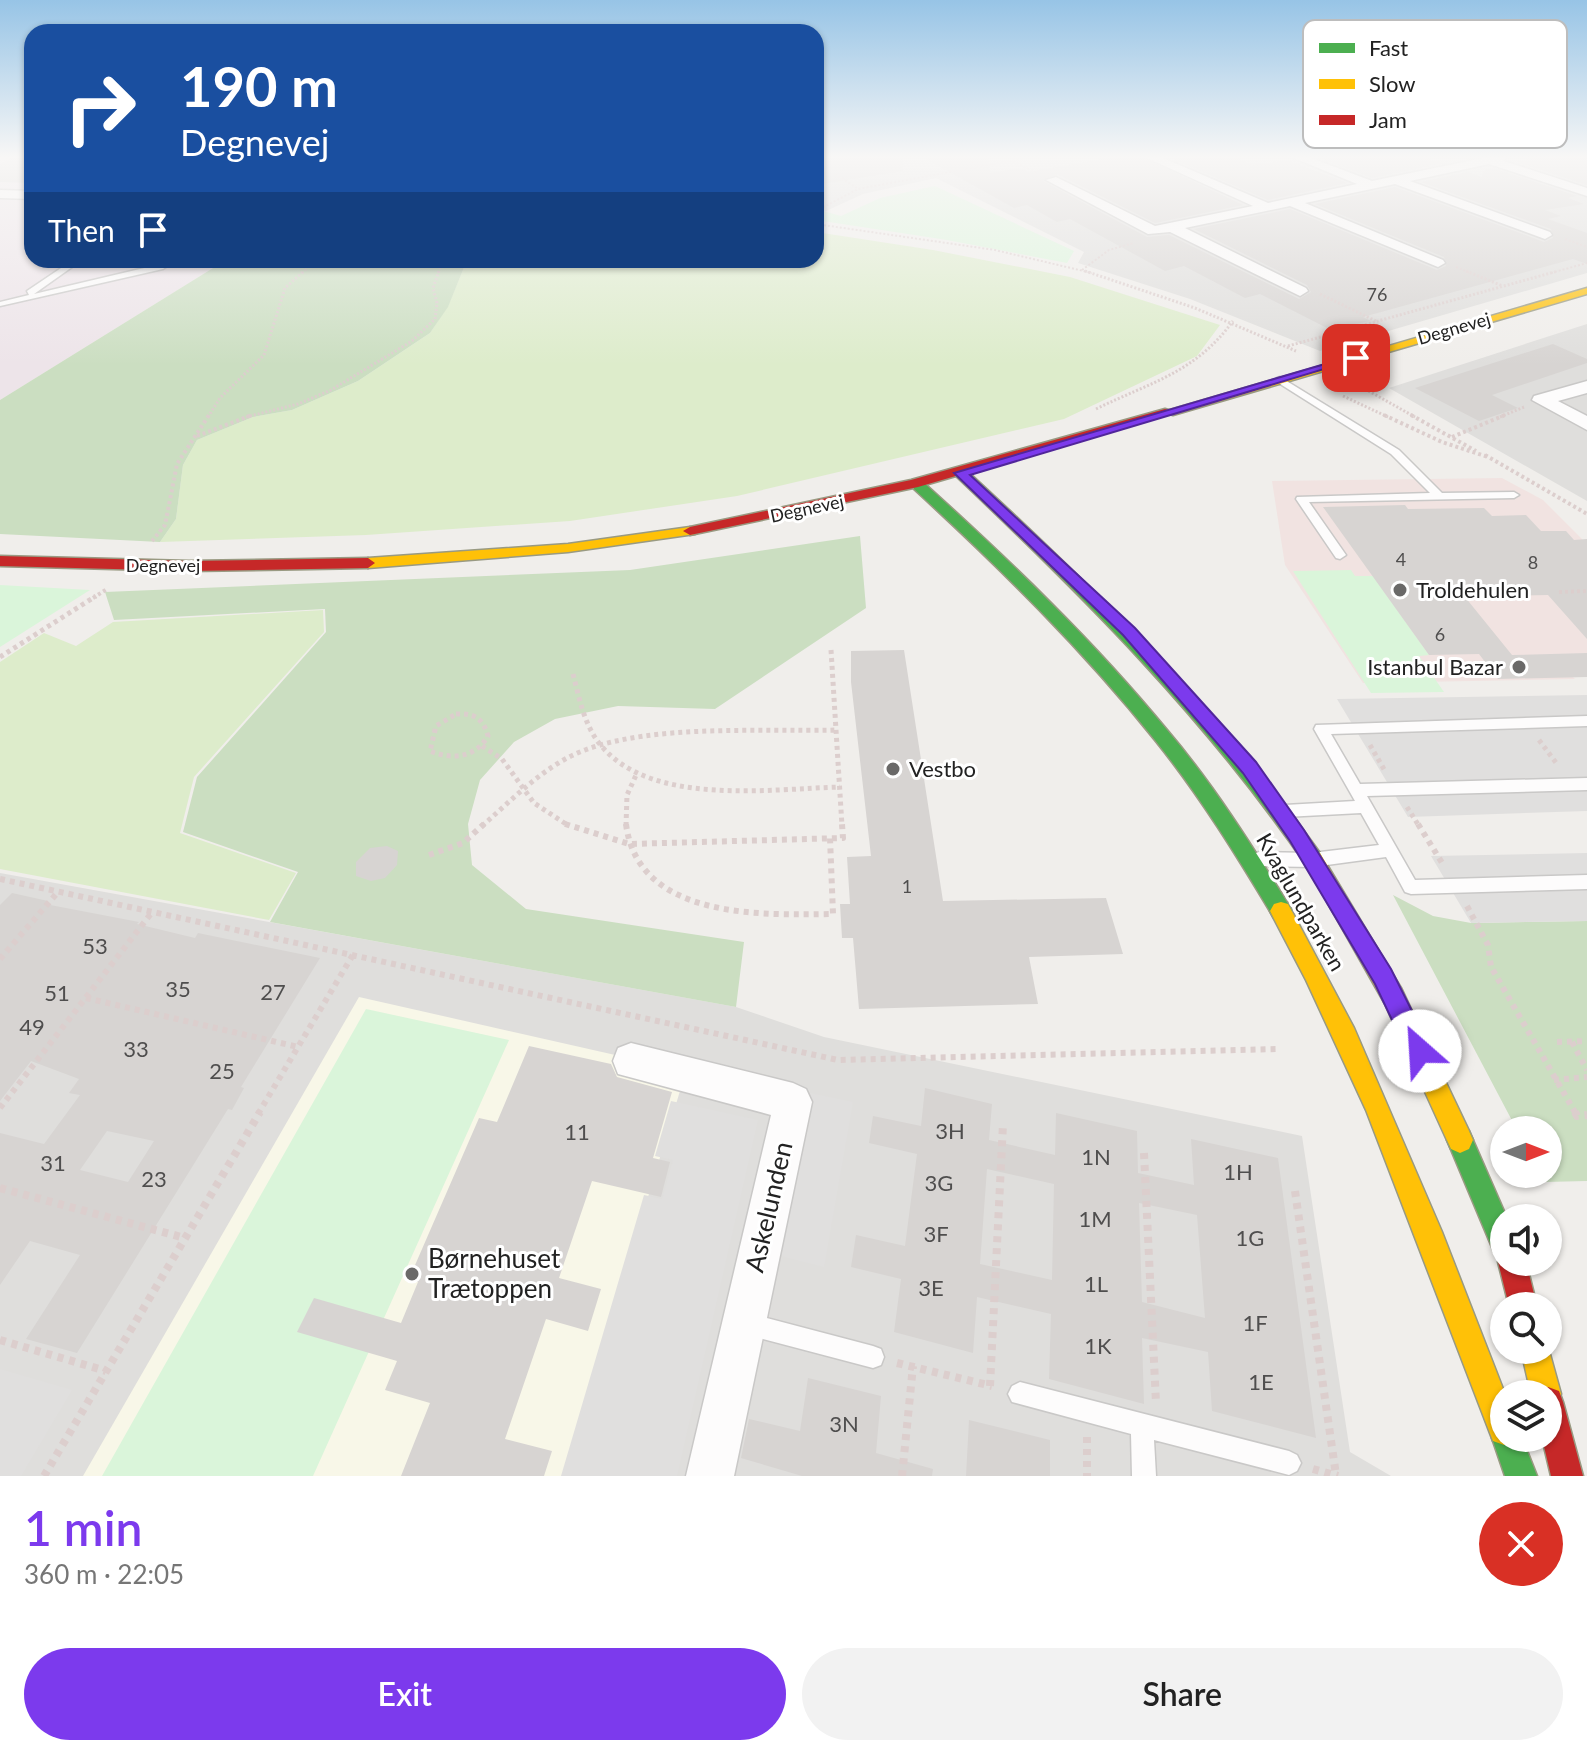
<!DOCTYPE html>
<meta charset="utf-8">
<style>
body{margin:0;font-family:Lato,sans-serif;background:#f2f2f2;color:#222;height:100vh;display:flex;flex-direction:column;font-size:30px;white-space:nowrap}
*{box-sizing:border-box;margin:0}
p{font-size:26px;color:#767676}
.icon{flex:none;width:44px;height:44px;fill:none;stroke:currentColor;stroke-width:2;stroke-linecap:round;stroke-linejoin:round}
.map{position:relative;height:1476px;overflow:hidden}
.panel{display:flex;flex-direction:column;background:#fff;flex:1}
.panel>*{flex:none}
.guide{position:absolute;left:24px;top:24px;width:800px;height:244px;border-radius:24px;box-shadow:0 2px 6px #0004;background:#1a4fa0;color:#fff;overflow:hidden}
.needle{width:52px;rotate:90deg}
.controls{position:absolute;left:1490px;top:1116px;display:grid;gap:16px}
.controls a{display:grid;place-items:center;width:72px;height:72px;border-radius:50%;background:#fff;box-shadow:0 2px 6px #0004;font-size:40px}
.pin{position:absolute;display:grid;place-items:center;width:68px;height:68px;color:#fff;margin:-34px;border-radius:16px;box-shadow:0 4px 12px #0006}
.me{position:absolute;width:88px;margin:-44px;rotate:334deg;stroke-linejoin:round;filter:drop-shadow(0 0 6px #0008)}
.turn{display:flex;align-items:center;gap:28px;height:168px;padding:0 24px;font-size:36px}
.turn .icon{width:104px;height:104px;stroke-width:2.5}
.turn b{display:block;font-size:56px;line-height:68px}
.then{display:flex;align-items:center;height:76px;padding:0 24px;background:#0003;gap:16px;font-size:30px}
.round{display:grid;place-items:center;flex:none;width:84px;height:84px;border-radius:42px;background:#f2f2f2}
.head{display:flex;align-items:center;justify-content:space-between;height:136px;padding:0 24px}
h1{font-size:48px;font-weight:600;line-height:60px;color:#7c3aed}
.button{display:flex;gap:16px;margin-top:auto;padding:16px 24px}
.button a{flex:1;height:92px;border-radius:48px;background:#7c3aed;color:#fff;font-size:32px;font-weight:600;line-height:92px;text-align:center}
.button a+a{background:#f2f2f2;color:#222}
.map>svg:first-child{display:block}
.residential{fill:#dfdedc}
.commercial{fill:#f1e3e1}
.industrial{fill:#ede4e9}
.education{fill:#f8f7e8}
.grass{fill:#ddeccb}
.forest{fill:#cbdec1}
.park{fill:#daf5da}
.parking{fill:#e0dfde}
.building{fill:#d7d4d2;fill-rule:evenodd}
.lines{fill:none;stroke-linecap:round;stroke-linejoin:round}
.lane-casing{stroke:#c9c8c7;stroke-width:3}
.street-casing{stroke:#c9c8c7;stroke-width:3}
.fast-casing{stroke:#999a82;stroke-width:3}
.slow-casing{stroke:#999a82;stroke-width:3}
.jam-casing{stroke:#999a82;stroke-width:3}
.path-far5{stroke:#dccecd;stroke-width:2;stroke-dasharray:2 2;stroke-linecap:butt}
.path-far4{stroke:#dccecd;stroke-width:3;stroke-dasharray:2 2;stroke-linecap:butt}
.path-far3{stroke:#dccecd;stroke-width:4;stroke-dasharray:3 3;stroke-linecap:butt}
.path-far2{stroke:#dccecd;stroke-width:5;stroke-dasharray:4 4;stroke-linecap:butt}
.path-far1{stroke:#dccecd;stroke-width:6;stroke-dasharray:5 5;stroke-linecap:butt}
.path{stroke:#dccecd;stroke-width:8;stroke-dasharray:6 6;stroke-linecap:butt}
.lane{fill:#fdfcfc;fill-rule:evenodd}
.street{fill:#fdfcfc;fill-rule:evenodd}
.fast{fill:#4caf50;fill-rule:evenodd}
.slow{fill:#ffc107;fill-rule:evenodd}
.jam{fill:#c62828;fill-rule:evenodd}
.route{fill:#7c3aed;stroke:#51269a;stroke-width:2}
.poi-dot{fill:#6a6968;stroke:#fff;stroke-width:3}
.labels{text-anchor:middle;stroke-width:6;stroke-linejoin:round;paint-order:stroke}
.number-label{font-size:18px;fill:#4f4e4e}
.far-street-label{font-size:18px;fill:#222;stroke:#fff}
.poi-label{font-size:22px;fill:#222;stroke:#fff;text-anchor:start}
.street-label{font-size:22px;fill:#222;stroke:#fff}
.near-number-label{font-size:22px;fill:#4f4e4e}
.near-street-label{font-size:26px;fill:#222;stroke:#fff}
.near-poi-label{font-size:26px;fill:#222;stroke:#fff;text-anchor:start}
.key{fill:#fff;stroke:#bdbdbd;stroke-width:2}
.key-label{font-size:22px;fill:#222}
</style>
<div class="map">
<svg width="1587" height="1476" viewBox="0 0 1587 1476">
<rect width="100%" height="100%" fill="#f0eeeb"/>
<path class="residential" d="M816,158H1587V273L1320,351L1190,299L1078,263L1084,252L936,178L863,194L826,211L816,208Z
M1587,324V501L1389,388Z
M0,873L736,1007L824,1037L1302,1136L1350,1452L1391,1476H0Z"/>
<path class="commercial" d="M1502,478L1543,500L1587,544V668L1566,670L1575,679L1363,683L1285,565L1272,481Z"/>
<path class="industrial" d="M0,158H32V260H226L0,400Z"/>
<path class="education" d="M359,997L686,1071L564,1476H83Z"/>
<path class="grass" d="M816,232L933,250L1070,277L1220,325L1197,356L1064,419L737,496L570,521L366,535L160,542L176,519L183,465L197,440L253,417L292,410L358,381L430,333L448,306L467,260H816Z
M323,610L324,632L194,777L180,833L296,873L269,920L0,869V662L44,633L76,646L113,622Z"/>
<path class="forest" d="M226,260H467L448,307L430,333L358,381L292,410L253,417L197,440L183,465L176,519L160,542L0,534V400Z
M860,536L866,608L715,709L618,706L555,719L514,742L480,780L468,824L472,865L526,909L744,942L736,1007L270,922L298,872L183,832L197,777L326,632L325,609L114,620L105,592L630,570Z
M1393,895L1433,916L1471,923L1587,921V1181L1545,1182L1541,1174H1548V1130H1517Z"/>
<path class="park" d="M935,186L1074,251L1067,263L947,240L816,220V209L841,216L880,198Z
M1351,570L1355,576H1373L1429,655L1419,656L1444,692L1371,693L1293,571Z
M0,585L90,590L0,647Z
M366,1009L509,1040L313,1476H102Z"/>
<path class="parking" d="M1587,695V811L1408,817L1337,699Z
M1587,853V921L1471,923L1431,856Z
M810,1093L853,1102L824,1267L777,1255Z
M671,1101L758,1120L677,1476H561L644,1195L662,1199L673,1160L655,1156Z
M0,1369L72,1390L21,1476H0Z"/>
<path class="building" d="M11,158H32V183L0,182V164Z
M816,158H902L903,171L816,185V177L827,174L825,165Z
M924,158H989L990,173L1020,168L1029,172L1107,158H1144L1243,205L1155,223L1057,174L1043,181L1147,237L1169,235L1299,299L1311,292L1307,285L1194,229L1290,209L1437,270L1446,266L1444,257L1315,204L1395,187L1544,242L1553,238L1551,229L1421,182L1468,172L1482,177L1483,171L1493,168L1577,196L1568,198L1584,204L1545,210L1561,216L1548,219L1587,233V264L1573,259L1363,317L1371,321L1329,329L1260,294L1245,298L1184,266L1165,271L1070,219L1057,222L1027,205L1014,208Z
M1170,158H1236L1253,165L1287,160L1347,183L1268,200Z
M1319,158H1427L1443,163L1372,178Z
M1535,158H1587V185L1517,162Z
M1553,344L1587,359V363L1492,395L1518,408L1479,421L1415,388Z
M1405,505L1408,509L1484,508L1492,516L1526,515L1541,531H1566L1574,540L1587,539V639L1548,595L1465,597L1512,655L1587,653V677L1498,679L1479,654L1429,655L1323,507Z
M904,650L943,901L1106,898L1123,954L1029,957L1038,1004L859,1009L853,938H842L840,904H850L847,857L871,856L851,682V651Z
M387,846L398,851L397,865L385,878L371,881L356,876V862L370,848Z
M12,893L48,901L45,904L139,922L137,924L195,938L198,933L320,958L241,1087L244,1088L232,1110L228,1109L77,1353L26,1339L80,1255L30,1241L0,1285V1133L44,1144L80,1095L69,1093L79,1079L31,1061L0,1101V905ZM107,1131L154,1141L128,1182L80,1170Z
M529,1046L611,1064L617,1077L672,1092L653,1158L670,1162L661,1197L592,1181L559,1278L601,1289L588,1331L546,1319L505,1439L552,1451L544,1476H401L430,1403L385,1390L397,1361L297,1332L314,1298L401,1323L418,1282L409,1279L479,1118L497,1122Z
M925,1088L992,1104L989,1140L1055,1155L1056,1113L1137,1131L1138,1173L1194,1185L1191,1139L1278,1158L1316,1438L1212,1411L1208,1352L1142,1338L1144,1404L1049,1379L1051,1314L977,1297L973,1353L894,1332L901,1279L851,1267L856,1235L905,1246L917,1154L869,1143L873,1116L921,1126ZM987,1169L1054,1184L1052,1280L980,1264ZM1139,1203L1197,1215L1205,1318L1142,1302Z
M808,1378L881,1396L876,1453L933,1469L932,1476H802L741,1458L749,1419L800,1431Z
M969,1420L1050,1440V1476H966Z"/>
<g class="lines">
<g class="lane-casing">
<path id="lane" d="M73,260H82L34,294L157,265L167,260H176L163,269L0,306V302L29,295L27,291Z
M1280,377L1399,450L1442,493L1514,492L1519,495L1514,498L1309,502L1346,555L1340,559L1336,558L1296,499L1297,497L1430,493L1391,454L1277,382V378Z
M1587,716V726L1331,734L1360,784L1587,778V790L1367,796L1415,880L1587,875V889L1411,894L1405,892L1386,857L1312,867L1259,866L1253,864L1251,859L1253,854L1259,852L1312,853L1379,845L1361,813L1285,817L1280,815L1277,811L1280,807L1285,805L1355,801L1314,729L1316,725Z
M748,1313L873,1346L881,1349L884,1357L881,1365L873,1368L748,1335L740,1332L737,1324L740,1316Z
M1020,1382L1289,1451L1297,1455L1301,1463L1297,1471L1289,1475L1154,1440L1156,1476H1132L1131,1434L1012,1402L1008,1394L1012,1386Z"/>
</g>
<g class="street-casing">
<path id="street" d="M1147,158H1163L1268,203L1357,184L1294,158H1311L1372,181L1483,158H1506L1504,161L1587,188V196L1489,164L1410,181L1550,232L1552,235L1545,239L1395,184L1305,203L1443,260L1445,263L1438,267L1290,206L1185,228L1306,288L1308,291L1300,296L1170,232L1148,234L1046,180L1056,177L1155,226L1253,206Z
M816,164L824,168V174H816Z
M0,190L32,191V199L0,198Z
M1587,381V393L1558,401L1587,416V430L1532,400L1534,396Z
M631,1043L793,1083L806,1089L812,1102L734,1476H686L771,1115L618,1074L613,1061L618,1048Z"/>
</g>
<g class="fast-casing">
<path id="fast" d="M961,469L966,470C1095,589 1218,709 1320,853L1323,859L1320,865L1313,868L1306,865C1206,719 1084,597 956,476L954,473Z
M919,482L924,483C1010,561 1093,640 1167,730C1213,784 1251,844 1288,904L1292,911L1288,918L1281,920L1274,918C1237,856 1200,796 1155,740C1082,649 1000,568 914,489V483Z
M1460,1127L1469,1131L1507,1218H1504V1255L1494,1252L1447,1140L1451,1131Z
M1504,1424V1438H1522L1537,1476H1505L1492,1438L1496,1427Z"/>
</g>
<g class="slow-casing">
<path id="slow" d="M1587,288V294L1173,415L1163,412Z
M690,527L697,531L695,534L568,552L368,568L361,563L368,558L568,544Z
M1313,850L1320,853L1401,988L1469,1131L1473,1140L1469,1149L1460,1153L1451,1149L1385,1004L1303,859L1306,853Z
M1281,902L1288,904L1354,1028L1442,1232L1505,1394L1504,1438H1516L1515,1441L1504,1445L1493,1441L1366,1110L1306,980L1270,911L1274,904Z
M1548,1347L1561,1394L1556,1404L1548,1408V1394H1531L1521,1350H1548Z"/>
</g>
<g class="jam-casing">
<path id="jam" d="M1165,409L1175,412L918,487L690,535L683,531L690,527L911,480Z
M0,556L189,561L368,558L375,563L368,568L189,571L0,566Z
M1504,1252V1262H1526L1537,1306H1509L1498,1262Z
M1548,1387L1559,1391L1563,1402L1583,1476H1551L1542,1438H1548V1394H1536Z"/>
</g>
<path class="path-far5" d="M965,158L980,166
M1013,161L1036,173
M835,174L857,188
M816,211L858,189L1026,158
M816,224L995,250L1092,273
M1565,239L1587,247
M1456,267L1471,273
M1082,270L1109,250L1134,243
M302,273L316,260
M438,273L443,260
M1551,273L1587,263"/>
<path class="path-far4" d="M1085,271L1195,308L1296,351
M1466,271L1503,286
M1320,294L1376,321
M1288,346L1558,271
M1358,385L1415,417
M1343,396L1388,417
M1096,409C1151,382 1195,373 1233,321
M208,417L220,398L264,355L285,288L304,271
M246,417L298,404L331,390L412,341L435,319L437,303L433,288L439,271
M1500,417L1524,407"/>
<path class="path-far3" d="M1384,415L1442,442L1488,457
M1411,415L1476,451
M197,436L252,415
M1452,437L1505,415
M1485,455L1587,514
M152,541L165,525L177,464L209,415
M1559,592L1587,591
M93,598L107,589"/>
<path class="path-far2" d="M831,650L842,826
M0,657L96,596
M573,674C579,697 584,724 599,743C648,807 769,789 840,787
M456,714C474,713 483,718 488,736C475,758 452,760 430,751L436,726Z
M1539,740L1557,764
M1370,745L1385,771
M482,746L502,759L534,803L569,826
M1407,807L1419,826
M482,826C513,799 546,764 585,750C655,724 761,732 836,730
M626,826L627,795L637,773"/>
<path class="path-far1" d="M565,824L629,844L843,838L842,824
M626,824C638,920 763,915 833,914L830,838
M1418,824L1444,866
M429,855L463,843L484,824
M0,879L838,1060L1279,1049
M1467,906L1488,945L1491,967L1576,1114
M0,959L58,892
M86,998L298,1047
M1557,1042L1587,1041
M1572,1042L1587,1070
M1554,1080L1587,1077
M0,1108L153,911
M258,1114L354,953"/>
<path class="path" d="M1575,1112L1577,1116L1587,1115
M1144,1153L1156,1403
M0,1188L185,1238
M1295,1191L1336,1475
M0,1340L106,1371
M897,1363L992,1386
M990,1386L1003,1124
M1087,1437V1476
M1313,1469L1338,1476
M44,1476L260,1112
M902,1476L913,1366"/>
<use href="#lane" class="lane"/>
<use href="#street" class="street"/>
<use href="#fast" class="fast"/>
<use href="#slow" class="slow"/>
<use href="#jam" class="jam"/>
</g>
<linearGradient id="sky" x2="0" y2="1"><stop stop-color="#97c4e6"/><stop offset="0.43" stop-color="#f8f7f6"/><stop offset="1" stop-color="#f8f7f6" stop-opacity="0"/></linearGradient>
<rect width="1587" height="365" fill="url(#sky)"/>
<path class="route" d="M1352,356L1361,358L970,475L1135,628L1256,762L1304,830L1391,969L1432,1051L1428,1060L1420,1063L1411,1060L1375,984L1290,841L1243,773L1123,635L954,473Z"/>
<g class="poi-dot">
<circle cx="1400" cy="590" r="8"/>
<circle cx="1519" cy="667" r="8"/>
<circle cx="893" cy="769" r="8"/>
<circle cx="412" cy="1274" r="8"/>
</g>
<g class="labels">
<g class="number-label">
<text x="1377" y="301">76</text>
<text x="1401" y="566">4</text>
<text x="1533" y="569">8</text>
<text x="1440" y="641">6</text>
<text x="907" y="893">1</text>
</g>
<g class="far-street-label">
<text transform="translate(1454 329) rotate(-16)" y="6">Degnevej</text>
<text transform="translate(807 509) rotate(-12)" y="6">Degnevej</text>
<text x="163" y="572">Degnevej</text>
</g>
<g class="poi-label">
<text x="1416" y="598">Troldehulen</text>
<text x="1503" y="675" text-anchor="end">Istanbul Bazar</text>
<text x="909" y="777">Vestbo</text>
</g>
<g class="street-label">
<text transform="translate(1301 902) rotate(60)" y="8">Kvaglundparken</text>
</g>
<g class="near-number-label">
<text x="95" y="954">53</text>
<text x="178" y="997">35</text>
<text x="273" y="1000">27</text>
<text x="57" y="1001">51</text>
<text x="32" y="1035">49</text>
<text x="136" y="1057">33</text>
<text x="222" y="1079">25</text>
<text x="950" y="1139">3H</text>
<text x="577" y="1140">11</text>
<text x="1096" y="1165">1N</text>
<text x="53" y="1171">31</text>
<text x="1238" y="1180">1H</text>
<text x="154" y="1187">23</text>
<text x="939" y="1191">3G</text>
<text x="1095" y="1227">1M</text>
<text x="936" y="1242">3F</text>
<text x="1250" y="1246">1G</text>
<text x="1096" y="1292">1L</text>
<text x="931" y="1296">3E</text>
<text x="1255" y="1331">1F</text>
<text x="1098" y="1354">1K</text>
<text x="1261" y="1390">1E</text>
<text x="844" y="1432">3N</text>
</g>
<g class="near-street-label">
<text transform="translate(769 1207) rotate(-77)" y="9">Askelunden</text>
</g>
<g class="near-poi-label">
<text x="428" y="1268">Børnehuset<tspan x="428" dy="30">Trætoppen</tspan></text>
</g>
</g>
<rect x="1303" y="20" width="264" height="128" rx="12" class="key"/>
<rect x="1319" y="43" width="36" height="10" fill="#4caf50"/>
<rect x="1319" y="79" width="36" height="10" fill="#ffc107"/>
<rect x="1319" y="115" width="36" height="10" fill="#c62828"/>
<g class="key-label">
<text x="1369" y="56">Fast</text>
<text x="1369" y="92">Slow</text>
<text x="1369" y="128">Jam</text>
</g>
</svg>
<div class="controls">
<a><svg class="needle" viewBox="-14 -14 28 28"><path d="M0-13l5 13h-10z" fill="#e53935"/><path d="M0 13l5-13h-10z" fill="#767676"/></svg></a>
<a><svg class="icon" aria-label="sound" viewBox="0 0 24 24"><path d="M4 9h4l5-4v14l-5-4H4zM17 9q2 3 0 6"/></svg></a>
<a><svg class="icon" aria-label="search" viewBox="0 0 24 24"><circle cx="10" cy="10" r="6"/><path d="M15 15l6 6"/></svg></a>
<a><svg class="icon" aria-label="layers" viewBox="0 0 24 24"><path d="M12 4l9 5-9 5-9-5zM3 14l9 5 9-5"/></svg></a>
</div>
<div class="pin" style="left:1356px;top:358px;background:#d93025"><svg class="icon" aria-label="arrive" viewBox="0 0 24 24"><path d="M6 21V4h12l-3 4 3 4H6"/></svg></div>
<svg class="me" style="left:1420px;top:1051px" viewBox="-20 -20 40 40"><circle r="19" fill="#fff"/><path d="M0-13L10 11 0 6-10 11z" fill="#7c3aed"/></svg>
<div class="guide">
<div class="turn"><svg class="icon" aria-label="right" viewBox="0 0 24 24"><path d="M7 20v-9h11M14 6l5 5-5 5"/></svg><div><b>190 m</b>Degnevej</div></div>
<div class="then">Then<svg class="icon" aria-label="arrive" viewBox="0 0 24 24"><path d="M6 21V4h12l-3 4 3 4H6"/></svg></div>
</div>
</div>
<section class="panel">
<div class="head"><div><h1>1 min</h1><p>360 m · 22:05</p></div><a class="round" style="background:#d93025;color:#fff"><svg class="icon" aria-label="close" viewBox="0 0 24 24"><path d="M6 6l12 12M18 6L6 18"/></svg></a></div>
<div class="button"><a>Exit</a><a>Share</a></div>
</section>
